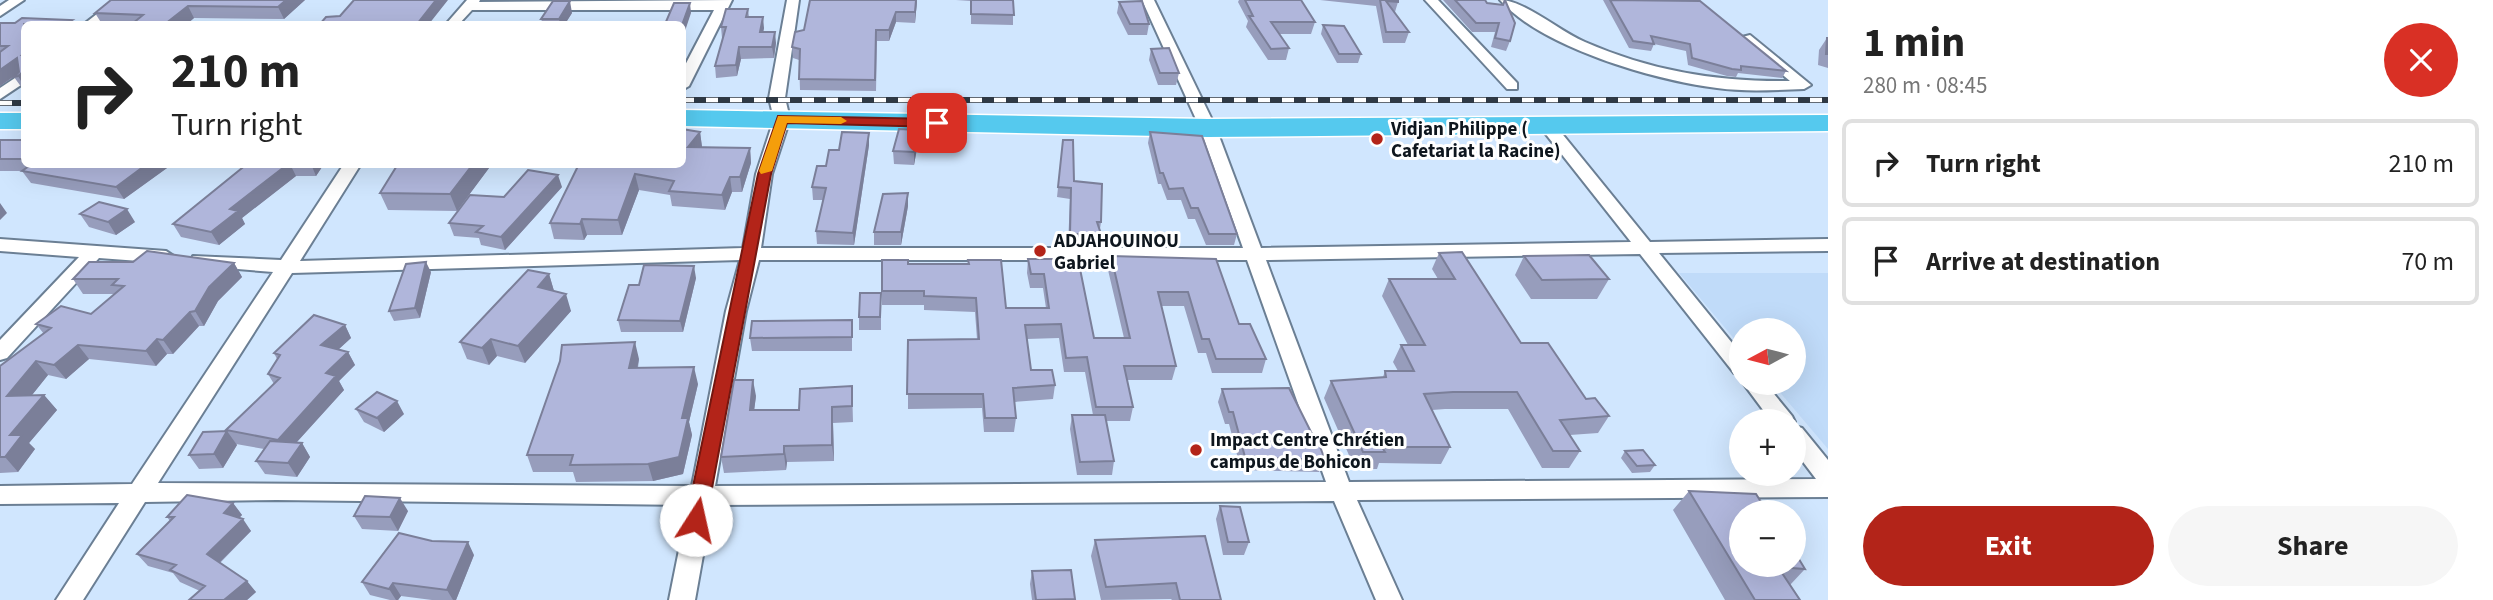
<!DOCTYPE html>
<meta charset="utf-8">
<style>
body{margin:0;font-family:"Source Sans 3",sans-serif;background:#f6f6f6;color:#222;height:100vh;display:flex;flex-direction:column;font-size:26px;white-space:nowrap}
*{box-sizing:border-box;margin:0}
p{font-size:23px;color:#767676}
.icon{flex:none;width:38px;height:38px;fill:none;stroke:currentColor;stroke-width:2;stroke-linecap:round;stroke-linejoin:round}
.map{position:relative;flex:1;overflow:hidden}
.panel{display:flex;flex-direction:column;background:#fff;width:665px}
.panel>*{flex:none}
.banner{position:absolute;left:21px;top:21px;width:665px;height:147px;border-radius:10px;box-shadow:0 7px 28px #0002;background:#fff;color:#222;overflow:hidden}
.needle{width:46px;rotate:263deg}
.fabs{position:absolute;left:1729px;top:318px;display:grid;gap:14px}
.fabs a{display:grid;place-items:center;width:77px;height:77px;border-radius:50%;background:#fff;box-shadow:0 7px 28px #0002;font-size:35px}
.pin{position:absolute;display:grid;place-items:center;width:60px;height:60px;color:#fff;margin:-30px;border-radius:14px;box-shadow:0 4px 10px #0006}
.me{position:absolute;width:77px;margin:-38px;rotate:10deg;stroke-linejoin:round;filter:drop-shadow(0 0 5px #0008)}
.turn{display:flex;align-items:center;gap:24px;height:147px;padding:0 35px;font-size:32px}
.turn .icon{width:91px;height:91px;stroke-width:2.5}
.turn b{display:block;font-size:49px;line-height:60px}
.round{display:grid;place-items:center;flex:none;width:74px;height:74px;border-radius:37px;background:#f6f6f6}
.overview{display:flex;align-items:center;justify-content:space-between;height:119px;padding:0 35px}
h1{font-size:42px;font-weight:700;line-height:52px}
.action{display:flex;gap:14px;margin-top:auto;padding:14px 35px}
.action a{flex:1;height:80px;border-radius:42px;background:#b32419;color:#fff;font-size:28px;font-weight:700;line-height:80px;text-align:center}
.action a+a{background:#f6f6f6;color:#222}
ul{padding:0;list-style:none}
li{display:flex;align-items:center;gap:21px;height:88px;margin:0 14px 10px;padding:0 21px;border:4px solid #e0e0e0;border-radius:10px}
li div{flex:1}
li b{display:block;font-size:26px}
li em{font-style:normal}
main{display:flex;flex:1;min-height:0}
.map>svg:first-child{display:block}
.built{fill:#c0dbf9}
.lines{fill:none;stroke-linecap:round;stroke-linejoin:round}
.street-casing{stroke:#6b7f94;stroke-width:4}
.highway-casing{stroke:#fff;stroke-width:3}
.street{fill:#fff;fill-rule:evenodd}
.highway{fill:#55c9ee;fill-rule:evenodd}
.rail-casing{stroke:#2f3944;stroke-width:6}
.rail{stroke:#fff;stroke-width:4.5;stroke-dasharray:12;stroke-linecap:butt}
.wall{fill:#979dbc}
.shaded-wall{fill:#7b7f99}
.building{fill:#b0b6db;stroke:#7b7f99;stroke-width:2}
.route{fill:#b32419;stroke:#741710;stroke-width:2}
.slow{fill:#f59e0b}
.poi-dot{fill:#b32419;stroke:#fff;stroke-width:2.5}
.labels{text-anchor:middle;stroke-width:6;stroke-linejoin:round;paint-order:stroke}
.poi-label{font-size:19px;font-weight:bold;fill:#0e161e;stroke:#fff;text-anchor:start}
</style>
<main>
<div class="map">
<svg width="1828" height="600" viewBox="0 0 1828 600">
<rect width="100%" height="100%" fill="#d0e6fe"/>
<path class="built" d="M1679,273H1828V449L1772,383H1794V331H1741V347Z"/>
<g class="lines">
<g class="street-casing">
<path id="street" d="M9,0H24L0,16V6Z
M115,0H130L98,24H84Z
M467,0H480L479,2L732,0L689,86L682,90V71L714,10H472L459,24H446Z
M787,0H799L785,98L790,119L772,174L761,248H1243L1200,128L1142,0H1154L1216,128L1261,248L1631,242L1541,128L1549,123L1555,125L1650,242L1828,239V251L1659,253L1741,354V375L1734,373L1640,254L1266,260L1349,482L1816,479L1794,450V426L1802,428L1828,460V497L1357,500L1402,600H1376L1334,501L712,505L695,600H669L688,505L277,500L145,502L83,600H56L119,503L0,504V486L132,484L273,272L200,266L193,264L191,260L193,256L281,260L344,164H361L300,261L743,248L756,174L774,119L769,98ZM740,260L726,311L692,486L158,483L292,273ZM759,260H1247L1326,482L715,486L746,311Z
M1425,0H1438L1517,83V89H1507Z
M1500,0C1524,0 1559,31 1585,42C1651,71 1717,82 1790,81L1738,38L1750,35L1811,85L1804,89C1775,90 1746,92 1717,88C1655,80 1542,48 1500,0Z
M24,72V83L0,99V88Z
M0,239L166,251L175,257L166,263L99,258L7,358L0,360V340L79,257L0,251Z
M1743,383H1765L1792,416L1795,422L1794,424L1772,422Z"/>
</g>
<g class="highway-casing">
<path id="highway" d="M682,110L1208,119L1828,115V131L1208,137L682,126Z
M0,113H24V129H0Z"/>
</g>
<use href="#street" class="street"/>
<use href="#highway" class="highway"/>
<g class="rail-casing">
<path id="rail" d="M682,100H1828
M0,103H24"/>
</g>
<use href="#rail" class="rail"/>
</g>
<path class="wall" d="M111,0H305L284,19L194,18L187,24H102L95,13Z
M917,0L915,23L896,22L889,41H877L876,91L800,90L799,60L793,58L792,47Z
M956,0H1013V25L971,24V1Z
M1239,0H1301L1315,22L1311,34H1279L1289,48L1286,60H1268L1246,27L1248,21L1238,2Z
M1320,0H1398V2L1395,12H1394L1409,32L1405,43H1383L1376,6Z
M1443,0H1485L1487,3L1502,5L1504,0L1510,41L1506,51L1491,47L1495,32H1472Z
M1603,0H1681L1786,71L1782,78L1738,73L1736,77L1727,76L1688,65L1686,51L1654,44L1651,51L1629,48Z
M1119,2L1149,24L1147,35H1128L1117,13Z
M748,9L749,17L764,28L763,32L776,43L774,58L741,59L737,76L716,78L715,66L723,38H722L721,27Z
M572,13L565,24H543L541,19Z
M72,20L75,24H24V88H22L14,77L0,86V23Z
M1323,25L1361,54L1358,63H1337L1321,34Z
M1827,38H1828V68L1818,65L1819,50Z
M1151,49L1179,73L1176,85H1158L1149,60Z
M918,130V143L914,165L894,164L893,151Z
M700,132L702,147L750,148L751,163L742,192H732L725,210L672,206L670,195L639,190L622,235H587L584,240L554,239L550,223Z
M1150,132L1237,234L1234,245H1206L1195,219H1188L1181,200H1167L1161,184H1158L1148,143Z
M869,133V145L854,245L817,244L816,231L823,200H813L812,187L826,166L839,150Z
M0,140H24V164H165L167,168L124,199L31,183L22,171H0Z
M1063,140L1074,181L1101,222L1100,229L1101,234L1099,245H1068L1070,199L1057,197Z
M243,164H324L316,176H296L242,218L245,224L219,245L181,237L173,224L244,167Z
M398,164H492L457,211L388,210L380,193Z
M562,187L505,250L481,245L479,238L454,236L449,223L504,197Z
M908,193V206L901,245H874V232Z
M80,214L135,222L116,235L89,227Z
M1439,253L1521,343L1586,399L1609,416L1598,433L1570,435L1580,451L1569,468H1542L1508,409H1445L1432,410L1450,447L1441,464L1379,463L1377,469H1355L1324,398L1331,381L1383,377L1385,371H1398L1393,362L1401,345H1408L1382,296L1389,279H1438L1432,269Z
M1111,256L1216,259L1239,324L1266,359L1262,373H1212L1206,353H1198L1184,306H1161L1176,366L1172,380H1127L1133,407L1130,421H1106L1114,461L1112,475H1077L1070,429L1072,415H1093L1085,372H1064L1059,338L1027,339L1031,370L1055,385L1053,399L1014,402L1016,418L1014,432H984L982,408L908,409V340L977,339L975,312L924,310V305H882V291L908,264L1006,308H1046L1043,288H1030L1027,273L1028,259H1078L1094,338H1124L1108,270Z
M1524,256L1609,279L1597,299H1531L1515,275Z
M234,263L242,277L218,301L204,326H199L173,354H167L156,366L89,359L66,379L48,375L32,395H44L57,410L29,443L35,449L18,472L0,473V366L44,334L36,324L91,314L115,294H83L73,279Z
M431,272L420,318L394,321L389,311Z
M549,274L554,291L571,311L525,363L497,356L489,365L467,359L460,342Z
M696,278L683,332H621L618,320L639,285Z
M881,293V330H859V317Z
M852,320V351H752L750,338Z
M345,325L351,338L339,349L348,352L355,365L339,381L344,390L296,443H302L310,457L297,477L265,474L256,461L264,449L236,444L237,445L223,468L199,469L189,455L227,432L226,430L274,384L268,374L277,359L274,353Z
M639,359L638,368L698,384L689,422L692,435L683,474L653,481L576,482L573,472H533L527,455Z
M852,386L853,422L833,423L834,461L787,462L786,470L724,473L721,457L756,396L754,410H799Z
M1222,389L1313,436L1325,460L1319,472L1241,470L1229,424H1225L1218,402Z
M356,409L404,414L384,432L364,422Z
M1625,451L1655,465L1650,472L1632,473L1621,458Z
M1689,491L1805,569L1790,585L1800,600H1725L1673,510Z
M233,503L242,515L239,518L251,531L220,563L256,592L247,600H189L200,591L180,582L173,573L148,566L137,554L170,521L167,517Z
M1220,506L1249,542L1244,555H1223L1216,519Z
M408,511L398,531L362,529L354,516Z
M1095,540L1221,600H1172L1171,599L1101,600L1091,556Z
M474,555L456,600H432L401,596L398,600H390L370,595L362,582Z
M1032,571L1075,599V600H1032L1030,584Z"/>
<path class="shaded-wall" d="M286,0H305L284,19L278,7Z
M436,0H448L429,24H417Z
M916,0H917L915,23V12Z
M570,1L572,13L565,24H560L559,19Z
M690,3L691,13L682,40V25Z
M188,6L194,18L187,24H165Z
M896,12V22L889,41V30Z
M763,17L764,28L761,43L760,32Z
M72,20L75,24H65Z
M775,32L776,43L774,58L772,47Z
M739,47L741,59L737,76L736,65Z
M17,58L24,69L0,86V70Z
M24,71V86L18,76Z
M918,130V143L914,165V152Z
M700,132L702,147H688Z
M869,133V145L854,245L853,233Z
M750,148L751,163L742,192L740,177Z
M147,164H165L167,168L124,199L116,187Z
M288,164H290L296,176L242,218L245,224L219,245L211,232L230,209Z
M311,164H324L316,176Z
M473,164H492L457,211L450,194Z
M635,174L639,190L622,235L618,220Z
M558,175L562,187L505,250L501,237Z
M730,177L732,192L725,210L722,195Z
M908,193V206L901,245V232Z
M0,203L7,213L0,220Z
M127,209L135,222L116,235L108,222Z
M582,219L587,235L584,240L580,224Z
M426,262L431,272L420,318L415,308Z
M234,263L242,277L218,301L204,326L195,311L209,287Z
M694,266L696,278L683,332L680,321Z
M549,274L554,291L538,287Z
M566,294L571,311L525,363L518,346Z
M190,312L199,326L173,354L163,340Z
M345,325L351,338L329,358L321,345Z
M157,339L167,354L156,366L146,351Z
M491,339L497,356L489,365L482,348Z
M635,342L639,359L634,384L629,368Z
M78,345L89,359L66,379L54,365Z
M348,352L355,365L339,381L344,390L286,454L278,440L326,373Z
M36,361L48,375L20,410L7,396Z
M694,367L698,384L689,422L692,435L683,474L653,481L648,464L682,418Z
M753,380L756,396L752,427L750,410Z
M44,395L57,410L29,443L35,449L18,472L5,457L10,435Z
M397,401L404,414L384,432L377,418Z
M832,407L833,423L834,461L832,445Z
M227,431L237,445L223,468L214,454Z
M302,443L310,457L297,477L288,463Z
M784,446L787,462L786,470L784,454Z
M400,498L408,511L398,531L390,517Z
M233,503L242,515L233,524L224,513Z
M243,519L251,531L216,566L207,554Z
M468,542L474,555L456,600H453L447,590Z
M247,581L256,592L247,600H224Z
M393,583L401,596L398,600H396L389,589Z"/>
<path class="building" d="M111,0H286L278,7L188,6L165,24H132L143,15L95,13Z
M354,0H436L417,24H320L326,17L340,16Z
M810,0H916L915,12H896L889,30H876L875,80L799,79L800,49L792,47L795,32L804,30Z
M971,0H1013L1014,15L971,14Z
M1245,0H1301L1315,22H1271L1289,48L1271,49L1249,16H1253Z
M1380,0H1398V2L1386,1L1409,32H1386Z
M1455,0H1485L1487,3L1503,5L1505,0L1515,23L1510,41L1495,38L1499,23H1476Z
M1610,0L1700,1L1786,71L1741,66V70L1732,69L1692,58L1690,44L1651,36L1654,44L1633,41Z
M553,1H570L559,19H541Z
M1142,1L1149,24H1130L1119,2Z
M674,3H690L682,25L665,24Z
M726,9H748L746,17H763L760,32H775L772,47H739L736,65L715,66L726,27H721Z
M22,18L72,20L65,24H24V53L22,55H24V71L18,76L14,77L19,72L17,58L0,70V52L8,46H0V23H15Z
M1323,25L1344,26L1361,54H1339Z
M1827,38H1828V54H1826Z
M1169,48L1179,73H1160L1151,49Z
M682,129L700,132L688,147L750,148L740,177H730L722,195L669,191L674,181L635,174L618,220L582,219L580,224L550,223L579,164H682Z
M899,129L918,130L914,152L893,151Z
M842,132L869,133L853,233L816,231L826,188L812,187L817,166H826L829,150H839Z
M1150,132L1202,136L1237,234H1209L1198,208H1191L1183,188L1169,189L1163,173H1160Z
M0,140H24V159H0Z
M1063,140H1073L1074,181L1102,184L1101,222H1097L1101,234H1070L1071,188L1058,187Z
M32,164H147L116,187L22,171Z
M247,164H288L230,209L238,211L211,232L173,224Z
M398,164H473L450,194L380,193Z
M528,170L558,175L501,237L476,232L483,226L449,223L470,195L504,197Z
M908,193L901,232H874L883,194Z
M99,202L127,209L108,222L80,214Z
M147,251L234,263L209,287L195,311L190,312L163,340L157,339L146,351L78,345L54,365L36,361L7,396L44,395L10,435H22L5,457H0V366L51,328L36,324L61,306L91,314L124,286L112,285L118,279H73L89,262H133Z
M1462,252L1521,343H1548L1586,399L1595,398L1609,416L1560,420L1580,451H1553L1517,392H1453L1424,394L1450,447H1382L1385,452H1363L1331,381L1386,377L1385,371H1414L1401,345H1425L1389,279H1455L1439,253Z
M1589,255L1609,279L1542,280L1524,256Z
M1111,256L1216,259L1239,324H1250L1266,359H1216L1209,339H1202L1188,292H1158L1176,366H1124L1133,407H1096L1087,357L1066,358L1061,324L1025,325L1031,370H1052L1055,385L1013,388L1016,418H985L983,394H907L908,340L979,339L976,298L924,296V291H882V260H908V264H969L968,260H1001L1006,308H1049L1044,274H1031L1028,259H1078L1094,338H1130Z
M426,262L415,308L389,311L406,264Z
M644,265L694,266L680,321L618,320L629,285H639Z
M528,270L549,274L538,287L566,294L518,346L491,339L482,348L460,342Z
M860,293H881L880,317H859Z
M314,315L345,325L321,345L348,352L326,373L336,376L278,440L226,430L280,378L268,374L280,355L274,353Z
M852,320V337L750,338L752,321Z
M635,342L629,368L694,367L682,418H688L679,457L648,464L570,465L573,455H527L560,361L562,345Z
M734,380H753L750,410H799L800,389L852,386V406L832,407V445L784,446V454L721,457Z
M1289,388L1313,436H1316L1325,460L1245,457L1233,412H1229L1222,389Z
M377,392L397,401L377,418L356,409Z
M1072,415H1105L1114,461L1080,462Z
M227,431L214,454L189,455L203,432Z
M270,441L302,443L288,463L256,461Z
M1643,450L1655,465L1637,466L1625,451Z
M1689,491L1756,494L1768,513H1741V565H1794V551L1805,569L1778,567L1800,600H1755Z
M187,495L233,503L224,513L243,519L207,554L247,581L224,600H189L205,586L170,570L176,565L137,554L174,517H167Z
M365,496L400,498L390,517L354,516Z
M1220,506L1240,507L1249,542H1228Z
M399,533L432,541L468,542L447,590L393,583L389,589L362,582Z
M1205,536L1221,600H1180L1176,583L1106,587L1095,540Z
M1071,570L1075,599L1036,600L1032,571Z"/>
<path class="route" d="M778,116L937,119L944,123L937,127L787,123L771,174L706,520L703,526H689L686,520L758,174Z"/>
<path class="slow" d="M778,116L841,117L847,121L841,124L787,123L772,171L761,174L759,171Z"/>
<g class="poi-dot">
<circle cx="1377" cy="139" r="7"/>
<circle cx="1040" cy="251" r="7"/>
<circle cx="1196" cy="450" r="7"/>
</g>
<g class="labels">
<g class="poi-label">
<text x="1391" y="135">Vidjan Philippe (<tspan x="1391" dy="22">Cafetariat la Racine)</tspan></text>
<text x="1054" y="247">ADJAHOUINOU<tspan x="1054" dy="22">Gabriel</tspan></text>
<text x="1210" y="446">Impact Centre Chrétien<tspan x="1210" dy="22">campus de Bohicon</tspan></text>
</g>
</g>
</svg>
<div class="fabs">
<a><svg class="needle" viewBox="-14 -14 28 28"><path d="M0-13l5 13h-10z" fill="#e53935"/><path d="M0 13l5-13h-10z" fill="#767676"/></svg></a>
<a>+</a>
<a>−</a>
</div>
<div class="pin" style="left:937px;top:123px;background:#d93025"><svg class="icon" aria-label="arrive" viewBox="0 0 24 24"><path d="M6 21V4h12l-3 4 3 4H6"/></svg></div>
<svg class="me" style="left:696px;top:520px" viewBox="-20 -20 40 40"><circle r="19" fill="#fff"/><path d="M0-13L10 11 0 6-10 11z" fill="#b32419"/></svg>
<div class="banner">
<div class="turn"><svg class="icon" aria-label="right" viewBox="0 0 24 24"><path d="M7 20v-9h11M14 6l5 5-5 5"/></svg><div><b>210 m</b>Turn right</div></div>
</div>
</div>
<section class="panel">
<div class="overview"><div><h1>1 min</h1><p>280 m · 08:45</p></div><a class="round" style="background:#d93025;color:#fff"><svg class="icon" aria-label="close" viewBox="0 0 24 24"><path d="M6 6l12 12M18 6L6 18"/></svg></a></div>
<ul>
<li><svg class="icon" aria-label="right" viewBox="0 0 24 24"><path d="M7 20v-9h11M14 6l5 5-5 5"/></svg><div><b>Turn right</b></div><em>210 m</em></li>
<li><svg class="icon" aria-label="arrive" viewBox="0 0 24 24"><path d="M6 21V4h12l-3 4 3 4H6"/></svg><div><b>Arrive at destination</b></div><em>70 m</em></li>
</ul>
<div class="action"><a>Exit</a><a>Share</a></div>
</section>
</main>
